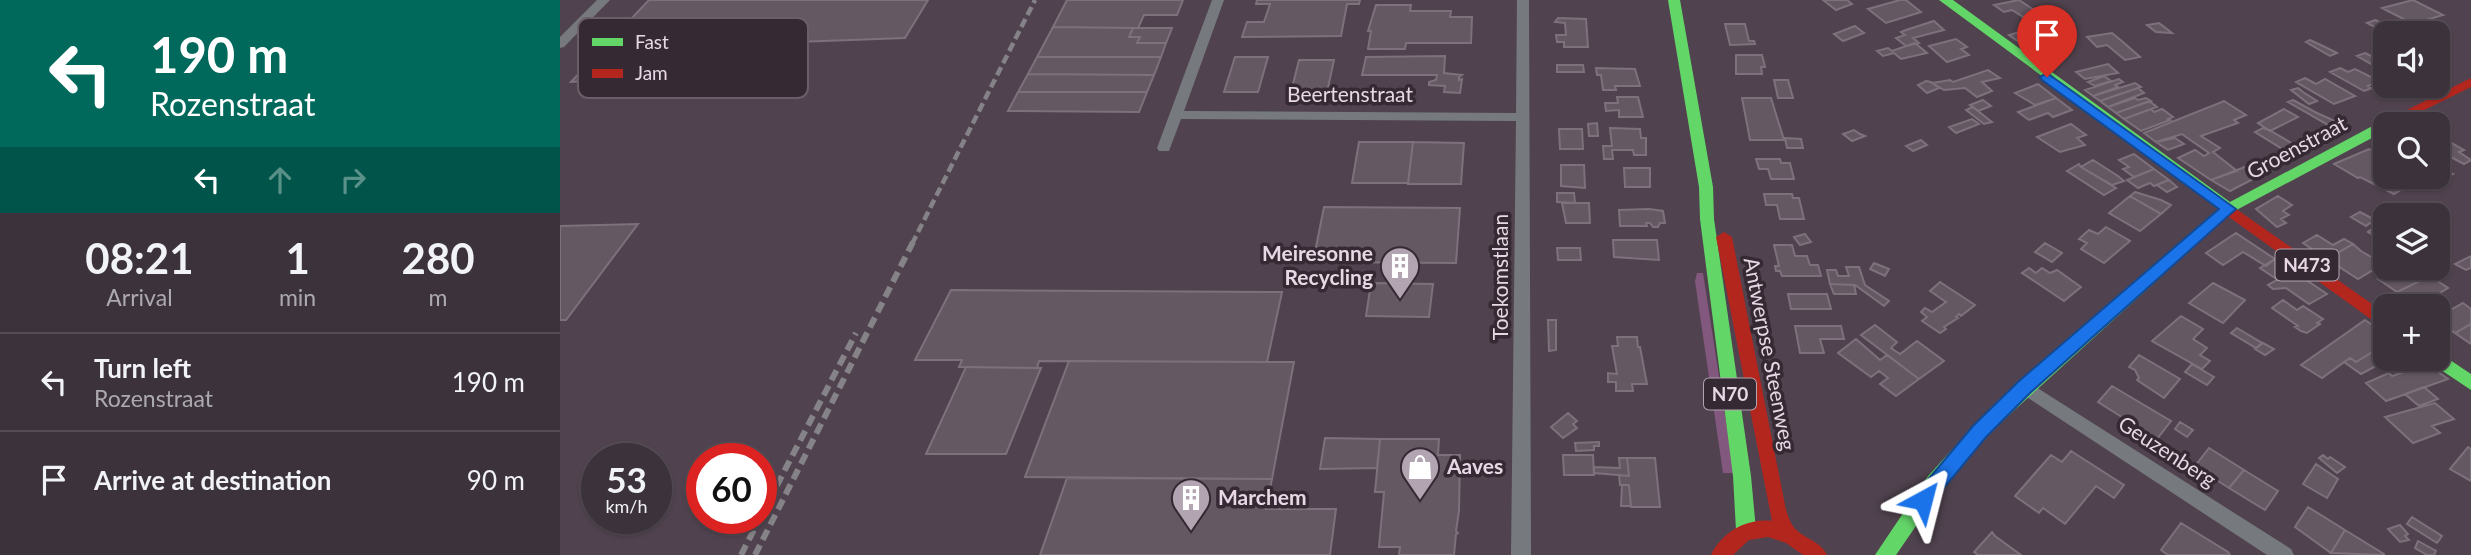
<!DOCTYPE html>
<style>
body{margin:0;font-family:Lato,sans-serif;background:#433a42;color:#f1f3f6;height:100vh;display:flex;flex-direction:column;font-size:26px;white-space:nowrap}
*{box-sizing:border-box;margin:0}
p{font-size:23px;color:#acaaaf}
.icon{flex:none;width:38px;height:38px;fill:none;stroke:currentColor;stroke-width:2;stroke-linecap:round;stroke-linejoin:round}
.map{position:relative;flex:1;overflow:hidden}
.sheet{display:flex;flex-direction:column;background:#3c323b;width:560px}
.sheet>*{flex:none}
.top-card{background:#00695c;color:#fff;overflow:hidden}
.fabs{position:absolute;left:1813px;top:21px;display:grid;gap:14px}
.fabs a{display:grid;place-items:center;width:77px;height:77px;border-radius:14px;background:#3c323b;box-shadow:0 2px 5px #0004,0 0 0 2px #554d55;font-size:35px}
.speed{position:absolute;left:21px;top:443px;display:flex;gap:14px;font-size:35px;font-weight:700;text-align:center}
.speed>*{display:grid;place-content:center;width:91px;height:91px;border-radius:50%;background:#3c323b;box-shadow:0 2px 5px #0004,0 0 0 2px #554d55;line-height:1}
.speed small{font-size:18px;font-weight:400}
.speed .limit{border:10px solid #d22;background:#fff;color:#111}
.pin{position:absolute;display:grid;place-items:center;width:60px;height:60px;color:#fff;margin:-72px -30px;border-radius:50% 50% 50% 0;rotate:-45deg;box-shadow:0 0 7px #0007}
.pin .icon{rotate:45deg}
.me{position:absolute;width:77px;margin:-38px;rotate:38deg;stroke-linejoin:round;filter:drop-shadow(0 0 5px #0008)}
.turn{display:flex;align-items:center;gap:24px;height:147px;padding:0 35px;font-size:32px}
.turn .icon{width:91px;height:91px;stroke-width:2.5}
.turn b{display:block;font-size:49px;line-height:60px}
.lanes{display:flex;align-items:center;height:66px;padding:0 35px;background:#0003;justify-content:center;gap:35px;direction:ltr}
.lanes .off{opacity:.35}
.eta{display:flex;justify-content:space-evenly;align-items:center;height:119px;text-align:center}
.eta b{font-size:42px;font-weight:700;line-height:49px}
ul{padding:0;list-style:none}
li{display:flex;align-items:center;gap:21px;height:98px;padding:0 35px;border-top:2px solid #554d55}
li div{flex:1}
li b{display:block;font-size:26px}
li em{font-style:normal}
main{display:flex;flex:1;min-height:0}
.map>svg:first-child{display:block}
.green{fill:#82587e}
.building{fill:#645863;stroke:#7d717c;stroke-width:2}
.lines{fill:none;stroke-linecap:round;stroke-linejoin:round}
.street{fill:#767a7e;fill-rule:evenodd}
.fast{fill:#63d668;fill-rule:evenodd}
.jam{fill:#b3261e;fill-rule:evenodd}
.rail-far1{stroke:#858388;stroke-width:4.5;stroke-dasharray:9 4.5;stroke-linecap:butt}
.rail{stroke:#858388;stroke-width:6;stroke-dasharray:11 6;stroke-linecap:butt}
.route{fill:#1a73e8;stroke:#114b97;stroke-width:2}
.labels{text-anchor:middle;stroke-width:7;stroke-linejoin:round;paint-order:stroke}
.shield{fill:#352933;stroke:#b2a4b0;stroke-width:2}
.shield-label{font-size:19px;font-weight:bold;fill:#e8d8e6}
.street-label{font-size:21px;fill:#e8d8e6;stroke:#352933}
.poi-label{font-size:21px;font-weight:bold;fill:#e8d8e6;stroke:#352933;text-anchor:start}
.key{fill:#352933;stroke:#6b5e69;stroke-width:2}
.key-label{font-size:19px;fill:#e8d8e6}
</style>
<main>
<section class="sheet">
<div class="top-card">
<div class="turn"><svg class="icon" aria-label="left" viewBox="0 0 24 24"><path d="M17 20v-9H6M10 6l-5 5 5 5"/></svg><div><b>190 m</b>Rozenstraat</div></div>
<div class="lanes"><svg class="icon" aria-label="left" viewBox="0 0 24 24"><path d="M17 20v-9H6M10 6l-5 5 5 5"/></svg><svg class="icon off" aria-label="ahead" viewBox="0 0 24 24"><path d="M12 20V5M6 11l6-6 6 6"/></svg><svg class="icon off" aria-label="right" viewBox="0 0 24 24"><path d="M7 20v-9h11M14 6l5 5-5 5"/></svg></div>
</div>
<div class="eta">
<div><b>08:21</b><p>Arrival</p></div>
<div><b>1</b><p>min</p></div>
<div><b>280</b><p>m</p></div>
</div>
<ul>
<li><svg class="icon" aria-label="left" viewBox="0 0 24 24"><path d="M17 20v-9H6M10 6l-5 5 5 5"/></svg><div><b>Turn left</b><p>Rozenstraat</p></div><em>190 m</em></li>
<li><svg class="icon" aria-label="arrive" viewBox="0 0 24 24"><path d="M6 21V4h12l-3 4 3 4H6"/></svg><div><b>Arrive at destination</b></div><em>90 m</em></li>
</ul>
</section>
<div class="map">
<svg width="1911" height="555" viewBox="0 0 1911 555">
<rect width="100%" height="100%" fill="#50434f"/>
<path class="green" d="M1137,273H1143L1174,473H1163L1135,281Z"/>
<path class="building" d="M89,0H368L345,38L152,45L111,95L44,94L55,80L11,82Z
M507,0H623L617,15H584L578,28L493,27Z
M697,0H800L799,4H787L781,36L682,37L687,22H704L710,4H696Z
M1263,0H1287L1292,4L1276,10Z
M1340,0H1346L1361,12L1326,23L1308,9Z
M1459,0L1477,12L1463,17L1452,10L1444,12L1434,5Z
M1853,0L1883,15L1853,24L1822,8Z
M816,5H851L850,11H891L890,17H912L911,43H846L845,49H808L811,31H808Z
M998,18L1026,19L1028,47H1004V42H997L996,35H1006L1005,23L995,22Z
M1815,20L1822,23L1843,33H1826L1807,23Z
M1374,21L1384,30L1353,38L1359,43L1346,46L1336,38L1345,35L1341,32L1346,30Z
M1599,23L1607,29L1612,33L1596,32L1587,25Z
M1165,24H1185L1189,41H1194L1195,44L1170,45Z
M1295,26L1304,33L1283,41L1274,34Z
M1483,26L1487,31H1472L1476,35L1472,36L1481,42L1465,46L1449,35L1466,30L1464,28Z
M493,27L573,28L569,37H580L577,43H606L601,57H477Z
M573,28H612L606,43H577L580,37H569Z
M1552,33L1563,42L1580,57L1565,60L1547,45L1537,47L1527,37Z
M1396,39L1407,47L1401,49L1409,55L1387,62L1369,46Z
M1750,40L1765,47L1777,53L1770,56L1746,42Z
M1355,43L1367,53L1341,59L1334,53L1323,56L1317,51L1328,48L1332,51Z
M1805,53L1815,58L1825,56V72L1797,56Z
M1176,55H1202L1205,67H1201L1202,74H1176Z
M885,56L884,73L902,75L899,77V80L902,79L900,93L884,92L885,86L869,85V82L876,80L877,75H802L806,57Z
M477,57H601L594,75L468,74Z
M675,57H708L698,92H664Z
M739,60H774L767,92H731Z
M1548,64L1558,73L1525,79L1516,72Z
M997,65H1023L1024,72H997Z
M1036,68L1075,69L1080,86H1055L1056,90H1043L1041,75H1037Z
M1780,68L1788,72L1795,69L1819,81L1808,86L1812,88L1804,91L1770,72Z
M1428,70L1440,78L1422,82L1432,91L1417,97L1405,88L1384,90L1372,83L1390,80L1393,82Z
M468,74L594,75L587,92H458Z
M1544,76L1551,81L1535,86L1528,82Z
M1745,78L1756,84L1765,79L1795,96L1774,104L1736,82Z
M1559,79L1563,82L1555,85L1558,87L1533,96L1525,90Z
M1214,80H1228L1233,98H1218Z
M1366,81L1371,82L1379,88L1367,93L1358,85Z
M1575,83L1581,87L1540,101L1533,96Z
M1478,84L1496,98L1475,105L1455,93Z
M1578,88L1584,93L1548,107L1540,101Z
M1738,88L1743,92L1757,101L1749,104L1731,90Z
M458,92H587L579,112L448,111Z
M1057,97H1078L1083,117H1059V110L1046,111L1045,103H1058Z
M1182,98H1211L1224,140H1190Z
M1496,98L1512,110L1493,117L1488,113L1469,120L1458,112Z
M1575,98L1578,100L1586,98L1591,101L1556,113L1548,107Z
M1423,100L1431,106L1418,111L1410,105Z
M1733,100L1755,112L1777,122L1770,126L1728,102Z
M1589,101L1597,107L1564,119L1556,113Z
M1664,101L1686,115L1674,120L1678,123L1641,136L1660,148L1653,152L1677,171L1651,180L1618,158L1635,150L1644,156L1649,153L1626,137L1622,134L1596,142L1584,133Z
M1413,107L1418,111L1432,122L1424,124L1406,110Z
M1591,109L1594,112L1602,109L1613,117L1608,119L1610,120L1581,131L1564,119Z
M1724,109L1738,117L1710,131L1698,123Z
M1412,119L1419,124L1396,133L1389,127Z
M1037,123L1038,136H1029L1028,124Z
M1511,124L1526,135L1517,138L1525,145L1500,152L1477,137Z
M1050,128L1080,129L1081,138H1086V155H1074L1073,150H1052L1053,159H1044L1043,146H1052Z
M1703,128L1709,130L1742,149L1732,155L1695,132Z
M999,129H1022L1023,149H1000Z
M1294,130L1300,134L1305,136L1292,141L1283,134Z
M1881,137L1904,150L1899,152L1911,160L1904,164L1881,152L1887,149L1878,144Z
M1225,138L1241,139L1243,148H1227Z
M1615,138L1624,144L1608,150L1596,142Z
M1361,140L1367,145L1353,151L1346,146Z
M799,142H853L848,183H792Z
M853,142L904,143L901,184H848Z
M1809,149L1825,158V177L1861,178L1834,194L1800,177L1798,178L1774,164Z
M1574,154L1594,169L1574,177L1563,169L1569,167L1559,160Z
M1196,159H1220L1221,163H1230L1234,179H1211L1208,169H1199Z
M1706,159L1716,167L1705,173L1692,165Z
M1533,160L1558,176L1564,181L1552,185L1521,167Z
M1878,160L1886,165L1881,167L1893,174L1885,178L1878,175Z
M1519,164L1521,167L1556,188L1544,195L1507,171Z
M1001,165H1024L1025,188L1001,186Z
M1687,166L1701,175L1670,191L1651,180Z
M1064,168H1090V187H1065Z
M1594,169L1609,180L1594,186L1590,183L1578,188L1567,180Z
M1609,180L1617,187L1607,192L1597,185Z
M1575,192L1601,200L1611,205L1601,214L1570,196Z
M997,193H1014L1015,203L997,202Z
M1204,194H1232L1233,198H1239L1244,219H1220L1217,205H1206Z
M1570,196L1601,214L1580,231L1549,213Z
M1718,196L1732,205L1723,211L1729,215L1721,219L1726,223L1717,227L1696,209Z
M1002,203H1029L1030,223H1006Z
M764,207L900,208L896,263L753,262Z
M1089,209L1103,211L1105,223H1100L1098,227H1093L1090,223H1086L1087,226H1060L1059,210Z
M1800,212L1821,223L1816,226L1810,223L1806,226L1791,217Z
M78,224L6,320H0V226Z
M1816,226L1825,231V234L1818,238L1808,232Z
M1546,227L1570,241L1544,263L1521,249L1527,243L1519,239L1529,230L1538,234Z
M1676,233L1715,259L1706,266L1683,252L1663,265L1646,253Z
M1245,234L1251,242L1240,245L1234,237Z
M1757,235L1773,245L1784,239L1793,244L1767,259L1743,243Z
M1053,240H1097L1099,260L1054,257Z
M1485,243L1502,253L1492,262L1475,252Z
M1793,244L1801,251L1823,264L1798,279L1767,259Z
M1214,245H1232L1235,256H1247L1250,265H1258L1261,276H1222L1220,271H1216L1215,266H1219Z
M997,248H1020L1021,260H998Z
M1911,256V268L1906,270L1895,264Z
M1715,259L1733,271L1718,280L1700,268Z
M1314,263L1329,269L1325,276L1310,269Z
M1286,267H1299L1305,285L1329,301L1324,306L1295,285L1270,284L1267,270H1276L1278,276H1289Z
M1469,268L1476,273L1482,268L1490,273L1497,270L1521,287L1504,301L1462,273Z
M1840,268H1858L1870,276L1837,292L1818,279Z
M1733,271L1767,294L1749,304L1726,288L1713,289L1708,285Z
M1870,276L1888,288L1858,306L1837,292Z
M1380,282L1415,305L1401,316L1399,314L1396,317L1398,318L1384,327L1386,329L1380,333L1362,321L1367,317L1361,312L1365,308L1372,312L1386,302L1370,291Z
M811,283L873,284L869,317L806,316Z
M1653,283L1685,300L1663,323L1629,303Z
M1270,284L1294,285L1296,294H1274Z
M391,290L722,292L707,362L479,361L477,368L399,367L402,360H355Z
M1228,294H1267L1271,309H1231Z
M1723,300L1737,310L1743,306L1763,319L1757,323L1760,324L1747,333L1741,331L1735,327L1738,326L1712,308Z
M1903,303L1911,309V324L1895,333L1878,321V317Z
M1621,316L1643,329L1633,339L1647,348L1640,355L1650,361L1642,369L1592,341Z
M988,320H996V350L989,351Z
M1805,320L1825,334V339L1818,343L1822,346L1796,362L1790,358L1762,378L1741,365Z
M1911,324V344L1895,333Z
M1315,325L1337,342L1331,348L1340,354L1357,341L1384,361L1359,379L1301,335Z
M1235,326H1281L1284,339H1260L1264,353H1240Z
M1677,328L1702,343L1696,348L1671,333Z
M1057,337H1077L1078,347H1080L1087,384H1072L1073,391H1056V382H1048V373L1057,374L1052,346H1058Z
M1296,339L1320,360L1327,355L1359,379L1336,396L1320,384L1328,378L1319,371L1311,377L1278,353Z
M1825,339V359H1852L1838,366L1827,360L1801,374L1784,362L1790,358L1796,362L1822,346L1818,343Z
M1703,343L1714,349L1705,355L1695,349Z
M1579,355L1620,379L1604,398L1577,380L1579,378L1575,370L1569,367Z
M509,361L734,362L712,479L465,477Z
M1632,364L1654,377L1647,385L1625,372Z
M1867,364L1888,379L1826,401L1806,383L1829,373L1832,376Z
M406,367L481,368L446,454H366Z
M1552,386L1611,421L1597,439L1538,402Z
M1864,387L1878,399L1859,406L1845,394Z
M1875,403L1894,419L1872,426L1880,433L1853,443L1825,417Z
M1008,413L1017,421L1013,424L1017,428L1003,438L991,427Z
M1620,422L1633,430L1627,437L1615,429Z
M765,438L820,439L817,468L760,469Z
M820,439H879L878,455H900L899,511L896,531L898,533L896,534L894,555H839L840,547H819L824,492H815Z
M1039,442V446H1034V450L1016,451L1015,443Z
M1908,447L1911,449V481L1890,469Z
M1649,448L1684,470L1669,488L1635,466Z
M1511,451L1564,485L1554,498L1536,486L1505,524L1483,508L1479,513L1455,496L1491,455L1502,462Z
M1003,455H1033L1034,475H1004Z
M1763,455L1768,459L1770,457L1785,467L1777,473L1759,458Z
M1059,458H1067L1069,476L1034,473V467L1060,468Z
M1067,458H1095L1100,507H1071L1069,485H1060L1059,475L1069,476Z
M1756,464L1778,479L1767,498L1743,484Z
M1684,470L1718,491L1705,510L1669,488Z
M507,478L712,479L706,509H776L770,555H480Z
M1062,485H1069L1071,506H1061Z
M1748,507L1785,530L1771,553L1735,527Z
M1852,517L1882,536L1877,543L1847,524Z
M1621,523L1668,552L1670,555H1608L1601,550Z
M1840,525L1848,534L1845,536L1849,540L1840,542L1828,529Z
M1785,530L1824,554V555L1771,553Z
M1432,532L1435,536L1461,555H1418L1414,552Z
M1858,541L1876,551L1874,555H1867L1855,548Z"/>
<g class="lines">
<path class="street" d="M37,0H50L4,47L0,48V37Z
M652,0H664L624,111L956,113L957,0H969L971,555H951L956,121L621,119L609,151H599L597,148Z
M1465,380L1731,549L1734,555H1707L1459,392L1456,387L1459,382Z"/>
<path class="fast" d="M1108,0H1120L1153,187L1154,219L1191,476L1196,530L1193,536L1186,539L1179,536L1176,530L1173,476L1140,219L1139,187Z
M1379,0H1393L1670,202L1820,122L1825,121L1831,124H1825V131L1669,214Z
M1599,263L1605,265L1607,269L1605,273L1426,436L1382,488L1336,555H1315L1368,476L1414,426L1593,265Z
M1878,352L1911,374V390L1872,364L1870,359H1878Z"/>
<path class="jam" d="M1911,78V87L1836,124H1825V128L1819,124Z
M1669,204L1825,313V327L1819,325L1669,217L1605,273H1593L1591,269L1593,265L1664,205Z
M1164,232L1172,237L1226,510C1228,515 1230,522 1233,526C1241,538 1260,540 1267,555H1243L1226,543L1208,537L1189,540L1173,555H1151C1162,532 1187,518 1212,521L1156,237Z"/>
<path class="rail-far1" d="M352,244L475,0"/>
<path class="rail" d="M201,516L296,333
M181,555L200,518
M195,555L353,242"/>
</g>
<path class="route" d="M1487,73L1676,209L1471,392L1426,437L1369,506L1363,508L1356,506L1353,500L1356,494L1413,426L1458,382L1659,209L1482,80L1480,77Z"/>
<defs>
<g id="building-pin" transform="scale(2.0125)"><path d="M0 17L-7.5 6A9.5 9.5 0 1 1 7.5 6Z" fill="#b3a4b1" stroke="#352933"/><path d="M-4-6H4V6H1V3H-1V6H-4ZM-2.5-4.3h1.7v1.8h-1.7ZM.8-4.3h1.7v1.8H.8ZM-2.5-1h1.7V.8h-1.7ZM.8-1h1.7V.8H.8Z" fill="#fff"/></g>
<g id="shop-pin" transform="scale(2.0125)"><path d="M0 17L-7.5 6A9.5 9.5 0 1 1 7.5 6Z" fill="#b3a4b1" stroke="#352933"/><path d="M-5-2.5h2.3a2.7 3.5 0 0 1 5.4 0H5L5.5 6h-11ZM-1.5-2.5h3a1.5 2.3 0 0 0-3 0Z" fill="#fff"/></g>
</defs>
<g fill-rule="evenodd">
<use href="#building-pin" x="840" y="266"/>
<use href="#shop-pin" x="860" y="467"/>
<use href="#building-pin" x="631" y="498"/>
</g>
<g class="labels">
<g class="shield">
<rect x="1715.5" y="249.5" width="63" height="31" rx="5"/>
<rect x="1144" y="378.5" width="52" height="31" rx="5"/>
</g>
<g class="shield-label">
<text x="1747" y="272">N473</text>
<text x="1170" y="401">N70</text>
</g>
<g class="street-label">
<text x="790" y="102">Beertenstraat</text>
<text transform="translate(1737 148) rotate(-28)" y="7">Groenstraat</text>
<text transform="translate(941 277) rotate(-90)" y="7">Toekomstlaan</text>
<text transform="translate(1209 354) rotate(79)" y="7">Antwerpse Steenweg</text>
<text transform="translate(1607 452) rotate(33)" y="7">Geuzenberg</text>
</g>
<g class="poi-label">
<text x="813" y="261" text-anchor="end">Meiresonne<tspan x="813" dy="24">Recycling</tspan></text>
<text x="887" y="474">Aaves</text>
<text x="658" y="505">Marchem</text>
</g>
</g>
<rect x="18" y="18" width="230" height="80" rx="10" class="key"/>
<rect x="32" y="38" width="31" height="8" fill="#63d668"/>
<rect x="32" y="69" width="31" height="9" fill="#b3261e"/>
<g class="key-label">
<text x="75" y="49">Fast</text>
<text x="75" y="80">Jam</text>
</g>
</svg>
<div class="fabs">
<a><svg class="icon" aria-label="sound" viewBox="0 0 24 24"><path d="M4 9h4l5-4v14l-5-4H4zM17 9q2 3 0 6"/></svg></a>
<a><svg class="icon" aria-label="search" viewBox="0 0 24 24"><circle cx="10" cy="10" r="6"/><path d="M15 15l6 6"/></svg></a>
<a><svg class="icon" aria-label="layers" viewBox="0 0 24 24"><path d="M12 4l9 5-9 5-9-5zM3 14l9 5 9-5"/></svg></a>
<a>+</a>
</div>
<div class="speed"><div>53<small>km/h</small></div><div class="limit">60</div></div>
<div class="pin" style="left:1487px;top:77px;background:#d93025"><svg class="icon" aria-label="arrive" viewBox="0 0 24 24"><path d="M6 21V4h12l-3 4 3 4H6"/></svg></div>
<svg class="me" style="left:1363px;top:500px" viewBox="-20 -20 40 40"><path d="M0-17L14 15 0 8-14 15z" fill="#1a73e8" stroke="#fff" stroke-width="4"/></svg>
</div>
</main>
